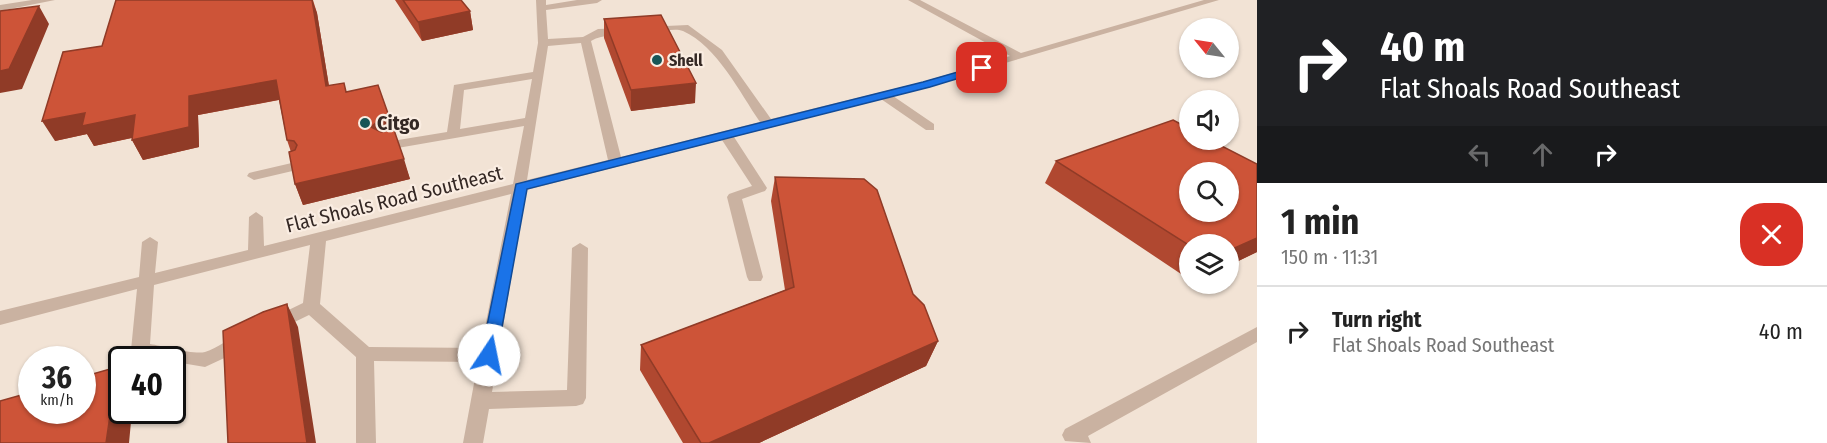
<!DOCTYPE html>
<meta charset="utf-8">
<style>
body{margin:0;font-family:"Fira Sans Condensed",sans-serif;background:#f6f6f6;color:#222;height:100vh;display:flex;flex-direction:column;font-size:22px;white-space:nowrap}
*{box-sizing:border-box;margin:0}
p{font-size:20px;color:#767676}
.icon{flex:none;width:33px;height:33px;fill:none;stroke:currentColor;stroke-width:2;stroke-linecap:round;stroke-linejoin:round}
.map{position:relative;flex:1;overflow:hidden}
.side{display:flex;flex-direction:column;background:#fff;width:570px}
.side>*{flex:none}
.guide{background:#202124;color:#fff;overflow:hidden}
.needle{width:39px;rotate:300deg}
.fabs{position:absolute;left:1179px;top:18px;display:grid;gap:12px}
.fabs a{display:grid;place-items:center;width:60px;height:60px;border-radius:50%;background:#fff;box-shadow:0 2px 4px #0004;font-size:30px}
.speed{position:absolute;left:18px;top:346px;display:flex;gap:12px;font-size:30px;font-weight:700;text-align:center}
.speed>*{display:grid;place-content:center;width:78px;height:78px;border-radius:50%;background:#fff;box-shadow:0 2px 4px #0004;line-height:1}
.speed small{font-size:15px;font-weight:400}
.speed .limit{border:3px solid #111;border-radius:9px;background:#fff;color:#111}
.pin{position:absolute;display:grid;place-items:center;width:51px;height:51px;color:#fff;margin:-26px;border-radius:12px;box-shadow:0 3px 9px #0006}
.me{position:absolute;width:66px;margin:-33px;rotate:11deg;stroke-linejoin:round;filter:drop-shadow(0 0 4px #0008)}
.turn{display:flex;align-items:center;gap:21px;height:126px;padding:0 24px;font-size:27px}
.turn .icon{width:78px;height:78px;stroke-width:2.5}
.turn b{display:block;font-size:42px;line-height:51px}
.lanes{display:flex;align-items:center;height:57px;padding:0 24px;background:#0003;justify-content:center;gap:30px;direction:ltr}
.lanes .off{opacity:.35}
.round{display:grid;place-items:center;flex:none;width:63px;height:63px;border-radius:24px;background:#f6f6f6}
.overview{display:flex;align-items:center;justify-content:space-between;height:102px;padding:0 24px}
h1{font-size:36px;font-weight:700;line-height:45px}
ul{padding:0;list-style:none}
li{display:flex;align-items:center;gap:18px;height:90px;padding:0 24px;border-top:2px solid #e0e0e0}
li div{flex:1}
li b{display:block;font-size:22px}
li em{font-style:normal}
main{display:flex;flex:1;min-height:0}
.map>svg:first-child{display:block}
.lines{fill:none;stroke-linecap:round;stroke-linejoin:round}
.minor{fill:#cab2a1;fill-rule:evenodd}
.wall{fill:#b04830}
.shaded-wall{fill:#903b27}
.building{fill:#cd5438;stroke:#903b27;stroke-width:1.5;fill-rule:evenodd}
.route{fill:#1a73e8;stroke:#114b97;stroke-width:1.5}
.poi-dot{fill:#185657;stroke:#faede2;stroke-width:2}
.labels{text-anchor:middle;stroke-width:4.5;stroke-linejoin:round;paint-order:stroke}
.far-poi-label{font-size:16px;font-weight:bold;fill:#342824;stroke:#faede2;text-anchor:start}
.poi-label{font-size:20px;font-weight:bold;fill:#342824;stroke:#faede2;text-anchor:start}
.street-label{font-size:20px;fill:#342824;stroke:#faede2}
</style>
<main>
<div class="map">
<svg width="1257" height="443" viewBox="0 0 1257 443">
<rect width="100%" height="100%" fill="#f2e3d5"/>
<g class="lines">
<path class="minor" d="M32,0H55L0,11V5Z
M536,0H546V5L577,0H602L597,3L546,10L548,39L583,37L598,29L624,28L629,31C619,38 604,33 591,41L621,157L760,122C740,93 717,46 683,31C671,26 654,37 643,29L644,27L688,25L722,50L771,119L922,82L1010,56L908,0H920L1021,53L1204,0H1219L893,96L934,124V130H926L881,99L734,137L767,188L765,191L742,199L763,277L761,281H749L747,277L727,197L729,194L752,186L722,140L526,190L492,392L567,390L572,248L580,243L588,248L586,398L583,404L576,406L489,409L483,443H463L478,362L374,361L376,443H356V357L309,315L274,332L268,330L265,325L268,320L303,303L310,245L154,285L150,344C163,346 194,355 205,352C220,348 233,332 248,337L251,342L248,347L205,367L134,355L131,350L137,289L0,325V311L139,277L142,242L150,237L158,242L155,273L248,250L249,217L256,212L263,217L264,246L513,184L524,126L386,150L379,146L386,142L447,132L454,85L533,72L538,43ZM581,43L608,160L527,180L548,46ZM532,79L525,118L460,129L464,90ZM511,194L481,348L369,347L320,304L326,241Z
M296,162L301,163L303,166L301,169L254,180L247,176L249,173Z
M1257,327V342L1088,436L1091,443L1065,441L1062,435L1065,429Z"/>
</g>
<path class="wall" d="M116,0H313L317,13L329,86L347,92L393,130L410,179L303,205L295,184L291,152L287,140L279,100L198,115L199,147L143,160L132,140V138L94,146L87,134L55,141L102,46Z
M395,0H461L470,11L473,30L422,41Z
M604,19L695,103L631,111L604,38Z
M1056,161L1257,164V252L1228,266L1190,244V280L1045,183Z
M775,177L913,294L938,341L926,366L759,443H683L640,370L641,345L785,290L771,201Z"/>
<path class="shaded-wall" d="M312,0L317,13L332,105L326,86Z
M39,6L49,24L22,89L0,93V71Z
M470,11L473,30L422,41L418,22Z
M276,80L283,99L198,115L199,147L143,160L132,140L189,96Z
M696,83L695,103L631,111V90Z
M85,113L135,115L145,135L94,146L87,134L55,141L42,121Z
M390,119L395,138L385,140L371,127L379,120Z
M404,159L410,179L303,205L295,184Z
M1257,238V252L1228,266V251Z
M287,304L298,327L316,443H307Z
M938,341L926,366L759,443H709Z
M117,367L122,373V411H132L129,443H106Z"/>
<path class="building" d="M116,0H312L326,86L344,83L346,92L378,85L390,119L379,120L371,127L381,132L394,130L404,159L295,184L289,152L295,150L297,145L294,141L287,140L276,80L189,96V127L132,140L135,115L82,126L85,113L42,121L63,52L102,46Z
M403,0H461L470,11L418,22Z
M39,6L9,69L0,71V11Z
M661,15L696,83L631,90L604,19Z
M1173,120L1190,129V140H1210L1257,164V238L1228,251V244H1190V246L1056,161ZM1190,172H1228V212H1190Z
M775,177L864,179L877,190L913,294L924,305L938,341L709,443H701L641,345L794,287Z
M287,304L307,443H228L223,331L263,312Z
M117,367L106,443H0V401L32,392V411H82V377Z"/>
<path class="route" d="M982,65L987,68L986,70L930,87L527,189L497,355L495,360H483L481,355L516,184L923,82Z"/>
<g class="poi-dot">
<circle cx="657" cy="60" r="6"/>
<circle cx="365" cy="123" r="6"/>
</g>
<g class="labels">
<g class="far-poi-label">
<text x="669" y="66">Shell</text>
</g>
<g class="poi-label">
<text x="377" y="130">Citgo</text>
</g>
<g class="street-label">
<text transform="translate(394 199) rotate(-14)" y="7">Flat Shoals Road Southeast</text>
</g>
</g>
</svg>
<div class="fabs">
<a><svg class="needle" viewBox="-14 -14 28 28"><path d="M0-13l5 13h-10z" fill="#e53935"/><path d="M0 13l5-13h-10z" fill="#767676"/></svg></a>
<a><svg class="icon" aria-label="sound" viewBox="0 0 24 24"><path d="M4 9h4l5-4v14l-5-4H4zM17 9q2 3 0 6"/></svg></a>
<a><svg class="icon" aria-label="search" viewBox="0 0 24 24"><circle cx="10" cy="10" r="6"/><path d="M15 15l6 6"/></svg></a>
<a><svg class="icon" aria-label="layers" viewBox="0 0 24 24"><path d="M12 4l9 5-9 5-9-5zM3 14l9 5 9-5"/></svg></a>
</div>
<div class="speed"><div>36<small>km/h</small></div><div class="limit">40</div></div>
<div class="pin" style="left:982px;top:68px;background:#d93025"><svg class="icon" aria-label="arrive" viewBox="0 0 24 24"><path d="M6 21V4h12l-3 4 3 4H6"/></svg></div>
<svg class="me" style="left:489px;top:355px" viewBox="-20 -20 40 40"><circle r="19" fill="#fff"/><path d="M0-13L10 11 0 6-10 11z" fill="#1a73e8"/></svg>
</div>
<section class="side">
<div class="guide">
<div class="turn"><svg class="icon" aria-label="right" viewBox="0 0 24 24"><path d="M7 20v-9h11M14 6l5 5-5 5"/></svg><div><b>40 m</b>Flat Shoals Road Southeast</div></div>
<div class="lanes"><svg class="icon off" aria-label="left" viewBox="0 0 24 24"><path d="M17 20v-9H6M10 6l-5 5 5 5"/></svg><svg class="icon off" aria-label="ahead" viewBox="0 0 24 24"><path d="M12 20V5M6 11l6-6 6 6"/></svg><svg class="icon" aria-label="right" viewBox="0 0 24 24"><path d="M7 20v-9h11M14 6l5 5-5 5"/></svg></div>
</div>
<div class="overview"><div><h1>1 min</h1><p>150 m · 11:31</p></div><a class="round" style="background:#d93025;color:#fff"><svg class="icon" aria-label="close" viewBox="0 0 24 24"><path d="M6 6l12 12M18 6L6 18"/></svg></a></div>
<ul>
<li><svg class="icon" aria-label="right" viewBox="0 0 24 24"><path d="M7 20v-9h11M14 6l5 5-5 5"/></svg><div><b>Turn right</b><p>Flat Shoals Road Southeast</p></div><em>40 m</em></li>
</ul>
</section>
</main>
